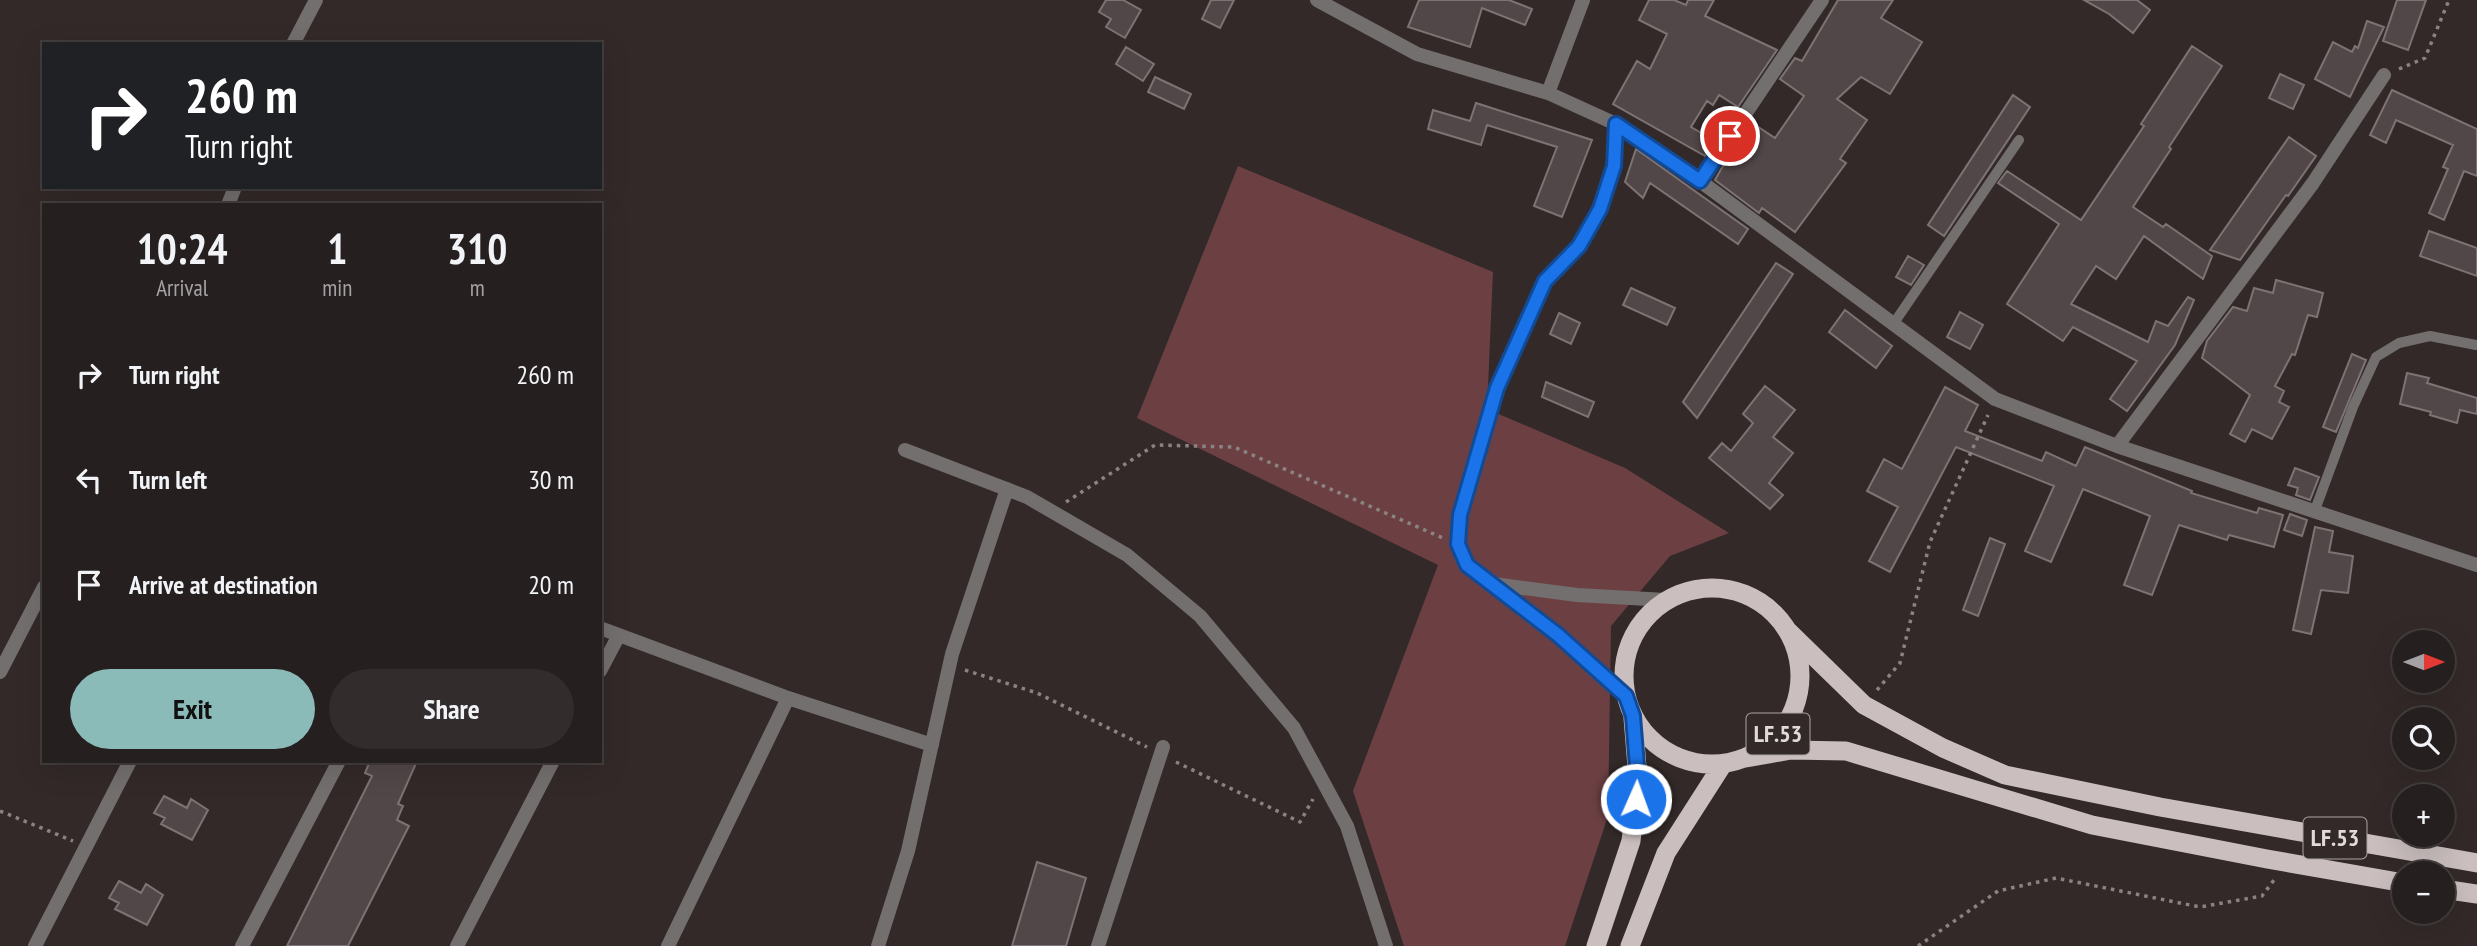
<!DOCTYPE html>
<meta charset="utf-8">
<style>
body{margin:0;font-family:"PT Sans Narrow",sans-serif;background:#322c2c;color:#f1f3f6;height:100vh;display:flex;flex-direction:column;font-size:26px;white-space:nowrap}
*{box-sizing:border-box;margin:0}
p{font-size:23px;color:#a4a2a4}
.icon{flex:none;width:38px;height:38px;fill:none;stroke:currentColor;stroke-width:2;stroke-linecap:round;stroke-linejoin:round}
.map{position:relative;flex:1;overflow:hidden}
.drawer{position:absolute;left:42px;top:203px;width:560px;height:560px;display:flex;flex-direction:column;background:#261f1f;border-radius:0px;box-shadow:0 7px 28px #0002,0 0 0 2px #423d3d}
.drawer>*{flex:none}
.top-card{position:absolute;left:42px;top:42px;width:560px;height:147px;border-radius:0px;box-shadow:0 7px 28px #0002,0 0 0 2px #423d3d;background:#202124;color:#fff;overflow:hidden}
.needle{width:46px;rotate:90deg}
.controls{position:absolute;left:2392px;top:630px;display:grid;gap:14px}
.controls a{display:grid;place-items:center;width:63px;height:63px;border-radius:50%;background:#261f1f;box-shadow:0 7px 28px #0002,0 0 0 2px #423d3d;font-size:35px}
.pin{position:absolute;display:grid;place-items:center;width:60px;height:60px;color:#fff;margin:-30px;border:4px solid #fff;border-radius:50%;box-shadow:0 2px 7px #0007}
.me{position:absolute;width:77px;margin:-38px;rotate:2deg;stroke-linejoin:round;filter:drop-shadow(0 0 5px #0008)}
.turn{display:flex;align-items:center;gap:24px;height:147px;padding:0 28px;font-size:32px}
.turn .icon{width:91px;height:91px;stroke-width:2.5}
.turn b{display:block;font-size:49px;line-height:60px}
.eta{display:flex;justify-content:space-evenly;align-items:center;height:119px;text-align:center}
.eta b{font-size:42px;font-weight:800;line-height:49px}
.action{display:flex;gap:14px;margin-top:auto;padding:14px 28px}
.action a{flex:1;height:80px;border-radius:42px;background:#8bbbb9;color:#111;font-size:28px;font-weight:800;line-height:80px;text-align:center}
.action a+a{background:#322c2c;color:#f1f3f6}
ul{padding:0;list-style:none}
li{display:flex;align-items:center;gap:21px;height:105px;padding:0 28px}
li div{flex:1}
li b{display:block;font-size:26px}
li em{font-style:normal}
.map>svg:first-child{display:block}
.green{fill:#6c4043}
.building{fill:#524748;stroke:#7e7373;stroke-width:2}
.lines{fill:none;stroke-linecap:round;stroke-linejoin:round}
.path{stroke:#8b8383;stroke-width:3.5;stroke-dasharray:3.5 5;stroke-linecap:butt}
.service{stroke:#746f6f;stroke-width:10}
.minor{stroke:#746f6f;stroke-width:14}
.tertiary{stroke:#746f6f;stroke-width:14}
.trunk{stroke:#cabebe;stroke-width:19}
.route-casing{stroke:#114b97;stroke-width:18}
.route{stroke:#1a73e8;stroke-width:12}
.labels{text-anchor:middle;stroke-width:7;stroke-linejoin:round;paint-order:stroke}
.shield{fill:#332929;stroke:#aca5a5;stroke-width:2}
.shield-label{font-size:24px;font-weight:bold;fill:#e0dada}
</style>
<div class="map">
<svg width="2477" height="946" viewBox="0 0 2477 946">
<rect width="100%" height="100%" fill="#332929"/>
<path class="green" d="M1238,166L1493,272L1487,409L1625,468L1729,533L1670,556L1611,626L1608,816L1565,946H1404L1353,791L1438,565L1137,418Z"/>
<path class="building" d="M1106,0H1123L1141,10L1125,38L1106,27L1111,19L1099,12Z
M1211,0H1234L1220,28L1202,19Z
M1419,0H1509L1532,9L1525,25L1482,8L1470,47L1408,27Z
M1649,0H1674L1686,5L1688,0H1714L1705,16L1777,50L1738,107L1719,95L1713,105L1707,101L1691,127L1715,141L1705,156L1613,104L1637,61L1650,69L1667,34L1639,20Z
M1838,0H1893L1881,18L1922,42L1890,94L1861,77L1837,99L1867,120L1840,159L1846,163L1795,232L1762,208L1759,213L1715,180L1732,150L1734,152L1754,124L1775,138L1804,96L1780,79L1795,58L1802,61Z
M2084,0H2137L2150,10L2133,33L2109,14Z
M2397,0H2426L2408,50L2383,41Z
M2367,21L2384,27L2350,97L2315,79L2333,42L2352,52L2355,46L2358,48Z
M2192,46L2222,66L2169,147L2171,149L2133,207L2163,227L2166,224L2212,256L2203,279L2144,236L2116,279L2096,266L2071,304L2148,342L2156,321L2168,326L2188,297L2194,300L2175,345L2127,411L2110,399L2137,361L2073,327L2063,341L2007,304L2059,224L1998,183L2007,171L2081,220L2144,126L2141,124Z
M1126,47L1154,64L1143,81L1116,64Z
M2280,74L2304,85L2293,109L2269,98Z
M1155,77L1191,94L1184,109L1148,92Z
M2392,90L2477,129V176L2464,171L2444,220L2429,213L2448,169L2443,167L2453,145L2396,120L2386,143L2370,135Z
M2013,95L2030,107L1944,236L1928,225Z
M1476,103L1592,140L1562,217L1534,206L1557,147L1487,125L1481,145L1428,129L1433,110L1470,121Z
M2289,137L2316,156L2288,196L2286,195L2240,260L2210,250Z
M1636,149L1748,229L1738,244L1650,183L1643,198L1625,182Z
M2429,231L2477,248V276L2420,256Z
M1908,256L1924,265L1911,285L1896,277Z
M1776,263L1793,274L1697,418L1683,402Z
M2276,280L2323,293L2317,317L2308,315L2295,355L2292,354L2275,386L2284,391L2279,402L2289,407L2272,439L2252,429L2245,442L2230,434L2250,395L2202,358L2207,341L2233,307L2247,311L2254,288L2273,293Z
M1631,288L1675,308L1667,325L1623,305Z
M1845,310L1892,346L1876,368L1829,332Z
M1960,312L1983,325L1970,349L1947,337Z
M1559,313L1580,323L1571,344L1550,334Z
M2352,354L2366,360L2336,432L2323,427Z
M2407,373L2429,378L2427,383L2477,398V414L2460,410L2457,423L2430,415L2431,412L2400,404Z
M1546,382L1594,402L1588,417L1542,397Z
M1765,386L1795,410L1773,437L1793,453L1769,483L1783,495L1770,509L1709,458L1722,443L1731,451L1753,423L1743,414Z
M1945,387L1978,405L1965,431L2042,461L2046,452L2076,466L2085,447L2192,491L2191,493L2257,513L2259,508L2283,515L2274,547L2229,535L2227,540L2179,525L2152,595L2124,585L2150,516L2083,489L2051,562L2025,551L2054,486L1956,447L1890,572L1869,561L1898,507L1867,491L1884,459L1902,469Z
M2295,468L2319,477L2310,500L2296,495L2298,488L2288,485Z
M2290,514L2307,520L2302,536L2284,530Z
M2315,527L2333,531L2329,552L2353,556L2348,593L2321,590L2311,634L2293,630Z
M1990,538L2005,544L1978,616L1963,610Z
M370,761H417L398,804L403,806L397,820L409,826L348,946H287L372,776L365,773Z
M164,796L187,808L191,799L208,810L192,840L161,824L165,818L154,813Z
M1037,862L1086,878L1066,946H1012Z
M119,881L141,893L146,884L163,895L147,925L115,909L119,903L109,898Z"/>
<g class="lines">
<path class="path" d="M2399,69L2425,58L2449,0
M1066,502L1155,445L1234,447L1443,538
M965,670L1037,693L1147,747
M1877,690L1900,663L1930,542L1988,415
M1176,762L1300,822L1313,799
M0,811L73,841
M1918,946L1998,891L2056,878L2200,907L2262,896L2274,880"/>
<path class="service" d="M1894,323L2019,140
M2315,510L2353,407L2376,357L2399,343L2430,336L2476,345"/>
<path class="minor" d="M1317,0L1417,54L1548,93L1616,124L1700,181L1995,399L2117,446L2477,565
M1548,93L1583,0
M1616,124L1614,166L1600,209L1579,246L1545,281L1497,388L1460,515L1458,544L1467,565L1558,635L1626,696
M1700,181L1822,0
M2117,446L2313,183L2384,75
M905,450L1027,497L1127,555L1200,616L1294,728L1347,826L1386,946
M1493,584L1577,595L1666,600
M600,628L788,698L932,745
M600,671L619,635
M35,946L130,761
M242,946L339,761
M457,946L553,761
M668,946L788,698
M878,946L908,851L952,654L1007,489
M1098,946L1163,747"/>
<path class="tertiary" d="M293,44L316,0
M228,205L235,187
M0,672L44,587"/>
<path class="trunk" d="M1624 676a88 88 0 1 1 176 0a88 88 0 1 1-176 0Z
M1787,630L1864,705L1943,748L2005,775L2160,807L2477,863
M1746,758L1791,750L1846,751L2092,825L2267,859L2404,883
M2443,889L2477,894
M1596,946L1631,841L1638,779L1633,718
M1630,946L1666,853L1723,764"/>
</g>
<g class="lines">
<g class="route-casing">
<path id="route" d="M1636,799L1638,779L1633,716L1626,696L1558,635L1467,565L1458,544L1460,515L1497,388L1545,281L1579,246L1600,209L1614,166L1616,124L1700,181L1730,136"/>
</g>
<use href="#route" class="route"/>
</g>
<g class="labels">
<g class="shield">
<rect x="1746.5" y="713.5" width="63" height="41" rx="5"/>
<rect x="2303.5" y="817.5" width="63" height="41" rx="5"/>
</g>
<g class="shield-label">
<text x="1778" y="742">LF.53</text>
<text x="2335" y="846">LF.53</text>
</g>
</g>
</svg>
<div class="controls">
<a><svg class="needle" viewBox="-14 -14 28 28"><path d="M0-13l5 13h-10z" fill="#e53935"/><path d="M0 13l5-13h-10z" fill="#a4a2a4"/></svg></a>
<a><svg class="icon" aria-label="search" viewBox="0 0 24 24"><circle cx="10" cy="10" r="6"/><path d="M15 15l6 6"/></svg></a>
<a>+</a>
<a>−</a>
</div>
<div class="pin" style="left:1730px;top:136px;background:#d93025"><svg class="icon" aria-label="arrive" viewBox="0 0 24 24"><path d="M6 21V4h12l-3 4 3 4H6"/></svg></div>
<svg class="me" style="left:1636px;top:799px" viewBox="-20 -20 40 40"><circle r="17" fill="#1a73e8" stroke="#fff" stroke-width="3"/><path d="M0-11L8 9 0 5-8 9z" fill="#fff"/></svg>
<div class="top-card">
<div class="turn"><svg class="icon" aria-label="right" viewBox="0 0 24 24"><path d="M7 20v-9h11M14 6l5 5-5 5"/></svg><div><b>260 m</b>Turn right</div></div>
</div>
<section class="drawer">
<div class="eta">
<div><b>10:24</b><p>Arrival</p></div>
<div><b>1</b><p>min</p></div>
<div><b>310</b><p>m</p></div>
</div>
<ul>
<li><svg class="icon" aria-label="right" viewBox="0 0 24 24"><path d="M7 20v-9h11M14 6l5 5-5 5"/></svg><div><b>Turn right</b></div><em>260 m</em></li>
<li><svg class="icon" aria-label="left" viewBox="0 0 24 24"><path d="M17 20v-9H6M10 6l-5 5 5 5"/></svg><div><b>Turn left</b></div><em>30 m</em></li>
<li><svg class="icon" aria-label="arrive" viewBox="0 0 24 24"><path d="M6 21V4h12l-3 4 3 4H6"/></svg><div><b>Arrive at destination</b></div><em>20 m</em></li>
</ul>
<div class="action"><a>Exit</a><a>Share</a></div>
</section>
</div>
